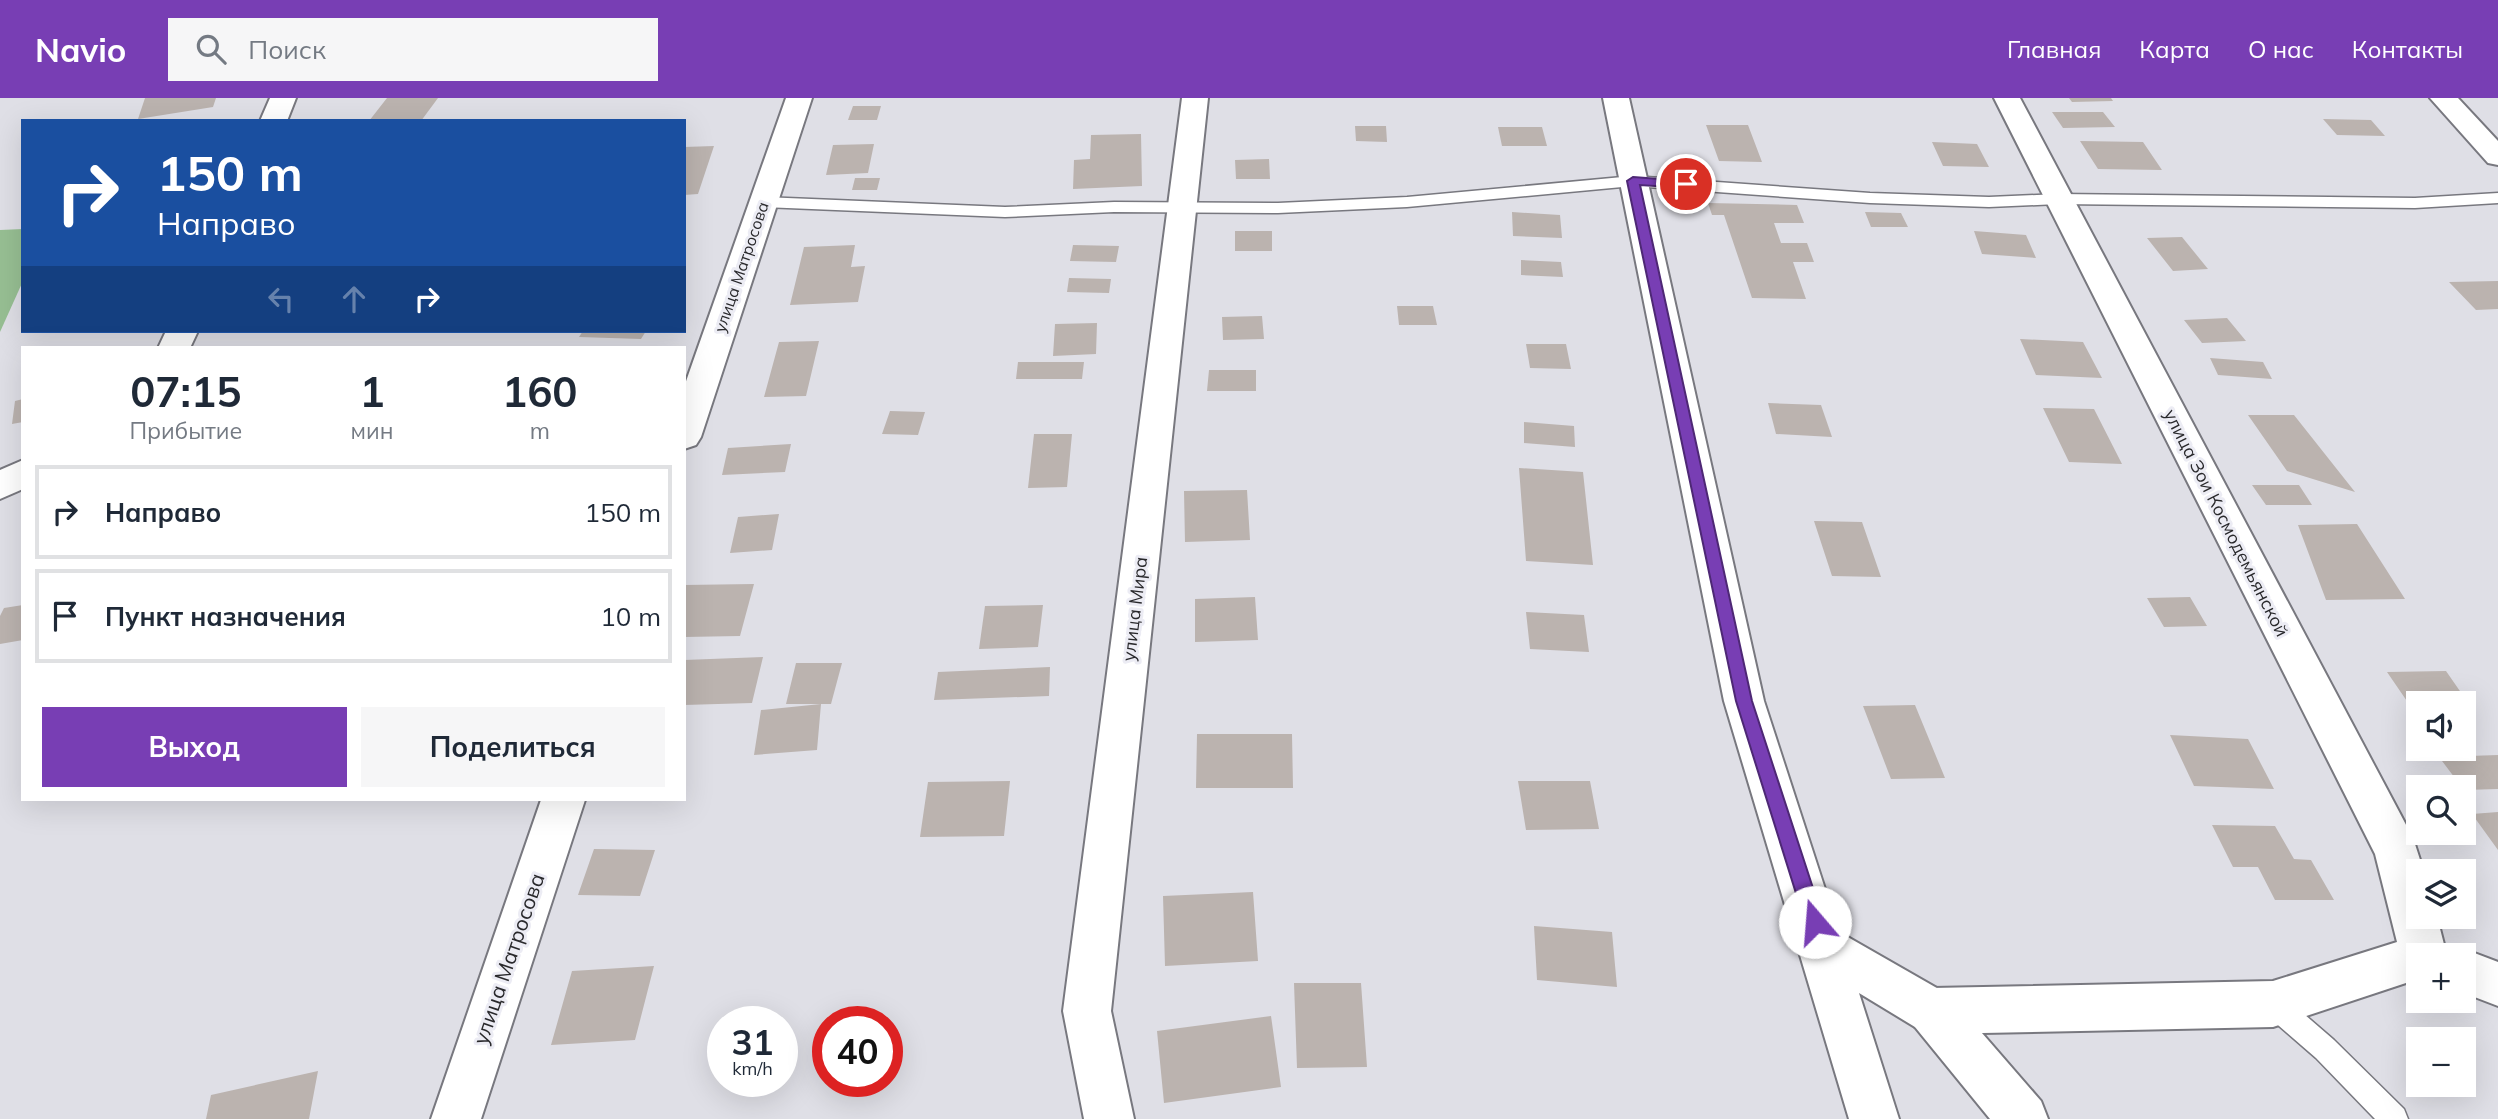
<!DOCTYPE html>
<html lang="ru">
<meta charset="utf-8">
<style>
body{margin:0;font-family:Mulish,sans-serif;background:#f6f6f7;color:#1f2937;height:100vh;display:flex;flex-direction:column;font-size:26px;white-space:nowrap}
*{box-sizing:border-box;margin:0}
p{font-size:23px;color:#747a83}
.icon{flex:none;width:38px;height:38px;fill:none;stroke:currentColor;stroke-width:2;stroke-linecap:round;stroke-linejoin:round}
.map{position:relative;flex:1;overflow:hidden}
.details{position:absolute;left:21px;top:248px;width:665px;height:455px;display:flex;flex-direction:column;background:#fff;border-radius:0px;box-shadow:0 7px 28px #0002}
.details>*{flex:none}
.guide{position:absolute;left:21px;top:21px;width:665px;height:214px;border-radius:0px;box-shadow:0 7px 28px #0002;background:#1a4fa0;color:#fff;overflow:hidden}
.fabs{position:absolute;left:2406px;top:593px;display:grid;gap:14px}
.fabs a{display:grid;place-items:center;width:70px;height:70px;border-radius:0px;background:#fff;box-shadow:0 7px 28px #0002;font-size:35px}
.speed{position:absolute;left:707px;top:908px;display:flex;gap:14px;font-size:35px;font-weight:700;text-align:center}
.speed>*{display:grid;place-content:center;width:91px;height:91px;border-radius:50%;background:#fff;box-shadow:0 7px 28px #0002;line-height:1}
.speed small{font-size:18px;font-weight:400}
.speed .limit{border:10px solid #d22;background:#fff;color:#111}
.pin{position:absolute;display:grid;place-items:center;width:60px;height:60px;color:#fff;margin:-30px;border:4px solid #fff;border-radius:50%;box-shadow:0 2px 7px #0007}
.me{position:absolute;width:77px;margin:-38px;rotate:342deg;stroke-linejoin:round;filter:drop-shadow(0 0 5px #0008)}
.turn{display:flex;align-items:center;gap:24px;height:147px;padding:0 21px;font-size:32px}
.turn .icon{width:91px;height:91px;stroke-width:2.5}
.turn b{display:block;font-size:49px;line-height:60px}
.lanes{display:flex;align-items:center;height:66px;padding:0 21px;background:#0003;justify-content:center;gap:35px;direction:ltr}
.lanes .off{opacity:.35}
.eta{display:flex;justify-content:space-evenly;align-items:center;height:119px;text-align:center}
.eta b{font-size:42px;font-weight:700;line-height:49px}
.primary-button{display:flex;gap:14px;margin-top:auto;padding:14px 21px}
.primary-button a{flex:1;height:80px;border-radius:0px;background:#783eb4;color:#fff;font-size:28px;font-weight:700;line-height:80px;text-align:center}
.primary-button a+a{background:#f6f6f7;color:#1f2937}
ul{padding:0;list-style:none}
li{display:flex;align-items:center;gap:21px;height:94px;margin:0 14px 10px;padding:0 7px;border:4px solid #e0e1e3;border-radius:0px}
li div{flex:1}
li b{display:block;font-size:26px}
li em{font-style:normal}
header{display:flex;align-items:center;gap:42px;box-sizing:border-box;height:98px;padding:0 35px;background:#783eb4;color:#fff}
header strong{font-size:33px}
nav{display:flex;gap:38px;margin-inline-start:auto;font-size:24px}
.search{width:490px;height:63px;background:#f6f6f7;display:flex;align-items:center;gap:18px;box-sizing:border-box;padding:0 24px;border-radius:0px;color:#747a83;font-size:26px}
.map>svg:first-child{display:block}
.green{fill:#97bf93}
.building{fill:#bbb3af}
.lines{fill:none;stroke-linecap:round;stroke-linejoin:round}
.service-casing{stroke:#78787f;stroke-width:3}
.minor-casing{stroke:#78787f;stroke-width:4}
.tertiary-casing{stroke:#78787f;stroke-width:4}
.service{fill:#fff;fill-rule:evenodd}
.minor{fill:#fff;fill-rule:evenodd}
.tertiary{fill:#fff;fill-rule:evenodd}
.route{fill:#783eb4;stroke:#4e2875;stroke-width:2}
.labels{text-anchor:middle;stroke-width:6;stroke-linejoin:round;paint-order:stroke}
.far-street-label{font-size:16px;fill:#29292c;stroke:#ececf4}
.street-label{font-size:18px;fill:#29292c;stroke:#ececf4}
.near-street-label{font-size:21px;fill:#29292c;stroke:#ececf4}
</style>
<header>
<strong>Navio</strong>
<div class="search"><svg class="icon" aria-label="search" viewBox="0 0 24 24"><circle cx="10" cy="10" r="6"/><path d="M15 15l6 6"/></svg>Поиск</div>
<nav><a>Главная</a><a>Карта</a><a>О нас</a><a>Контакты</a></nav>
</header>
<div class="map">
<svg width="2498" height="1021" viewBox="0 0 2498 1021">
<rect width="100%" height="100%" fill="#dfdfe6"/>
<path class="green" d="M23,131V183L0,234V132Z"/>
<path class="building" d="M145,0H216L213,9L138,21Z
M387,0H438L421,23H369Z
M2069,0H2111L2113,3L2072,4Z
M853,8H881L877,22H848Z
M2052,14H2103L2115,29L2063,30Z
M2323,21L2371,22L2385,38L2337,37Z
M1706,27H1748L1762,64L1719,63Z
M1355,28H1386L1387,44L1356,43Z
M1498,29H1542L1547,48H1502Z
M1141,36L1142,88L1073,91L1074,62L1090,61L1091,37Z
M2080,43L2143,44L2162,72L2098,71Z
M1932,44L1977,46L1989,69L1943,68Z
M874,46L868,75L826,77L833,47Z
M714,48L698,96L684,97V49Z
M1269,61L1270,81H1236L1235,62Z
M855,80H880L877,92H852Z
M1708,105L1797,107L1804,125H1774L1781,145H1807L1814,164H1793L1806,201L1752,200L1724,117H1712Z
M1512,114L1560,117L1562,140L1513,138Z
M1865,114L1901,115L1908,129H1871Z
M1235,133H1272V153H1235Z
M1974,133L2026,137L2036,160L1982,156Z
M2182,139L2208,171L2173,173L2147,140Z
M855,147L851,169L865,168L858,204L790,207L804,149Z
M1073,147L1119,148L1116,164L1070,163Z
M1521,162L1561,164L1563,179L1521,177Z
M1069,180L1111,181L1109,195L1067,194Z
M2498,183V211L2476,212L2449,184Z
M1397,208H1433L1437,227H1399Z
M1262,218L1264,241L1223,242L1222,219Z
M2227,220L2246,243L2202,245L2184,222Z
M1097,225L1096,256L1053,258L1055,226Z
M583,233H646L641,241L579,239Z
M2020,241L2083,244L2102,280L2036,277Z
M819,243L806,298L764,299L779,244Z
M1526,246H1566L1571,271L1530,270Z
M2210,260L2263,264L2272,281L2218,277Z
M1018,264H1084L1082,281H1016Z
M1209,272H1256V293H1207Z
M23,301V324L12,326L15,303Z
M1768,305L1821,307L1832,339L1776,336Z
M2043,310L2094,311L2122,366L2069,364Z
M890,313L925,314L918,337L882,336Z
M2248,317H2294L2355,394L2287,373Z
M1524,324L1574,328L1575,349L1524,345Z
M1034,336H1072L1067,389L1028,390Z
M791,346L785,374L722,377L728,350Z
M1519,370L1583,374L1593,467L1526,463Z
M2252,387H2299L2312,407H2266Z
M1247,392L1250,442L1185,444L1184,393Z
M779,416L772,452L730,455L738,419Z
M1814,423L1862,424L1881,479L1832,478Z
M2357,426L2405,501L2326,502L2298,427Z
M754,486L740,538L684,539V487Z
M1255,499L1258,542L1195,544V501Z
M2190,499L2207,528L2164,529L2147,500Z
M23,507V542L0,546V518L4,510Z
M1043,507L1038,549L979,551L985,508Z
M1526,514L1584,517L1589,554L1530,551Z
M763,559L752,605L684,607V562Z
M796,565H842L831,606H786Z
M1050,569L1049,598L934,602L938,574Z
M2446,573L2471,609H2464V606H2418V609H2411L2387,574Z
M821,606L817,652L754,657L761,612Z
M1915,607L1945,680L1891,681L1863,608Z
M1197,636H1292L1293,690H1196Z
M2170,637L2248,641L2274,691L2194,688Z
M2498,657V691L2464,692L2439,659Z
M1010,683L1004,738L920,739L928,684Z
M1518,683H1590L1599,731L1526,732Z
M2498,714V752L2472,716Z
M2212,727L2275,728L2294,761L2311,762L2334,802H2275L2258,769H2233Z
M594,751L655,752L640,798L578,797Z
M1253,794L1258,863L1165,868L1163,798Z
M1534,828L1612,834L1617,889L1537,882Z
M654,868L635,942L551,947L572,873Z
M1294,885H1361L1367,969L1297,970Z
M1271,918L1281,989L1164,1005L1157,933Z
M318,973L309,1021H206L211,997Z"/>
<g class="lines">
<g class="service-casing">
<path id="service" d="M1633,78L1870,95L1989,99L2058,96L2415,100L2498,95V105L2415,110L2058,106L1989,109L1870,105L1633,88L1407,109L1278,115L1114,114L1005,119L763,109L755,104L763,99L1005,109L1114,104L1278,105L1407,99Z
M2273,894L2282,897L2334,942L2404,1011L2408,1021H2375L2316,960L2264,915L2260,906L2264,897Z"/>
</g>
<g class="minor-casing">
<path id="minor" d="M270,0H296L287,23H260Z
M786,0H812L701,339L696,347L684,351V289Z
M1182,0H1208L1111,913L1134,1021H1084L1063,913Z
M1994,0H2020L2413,740L2424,774H2418V819H2437L2447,858H2418V881L2273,929L1932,936L1915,929L1908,913L1915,897L1932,890L2273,883L2397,844L2375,756Z
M2430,0H2458L2498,43V67L2488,65Z
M166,233H198L190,250H158Z
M23,362V391L0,401V372Z
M541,702H585L481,1021H431Z
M2464,851L2498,864V908L2464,895V858H2447Z"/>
</g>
<g class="tertiary-casing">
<path id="tertiary" d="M1603,0H1629L1764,603L1839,834L1949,897L2041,1003L2048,1021H1990L1915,929L1859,895L1899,1021H1849L1724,603Z"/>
</g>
<use href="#service" class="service"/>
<use href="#minor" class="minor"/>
<use href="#tertiary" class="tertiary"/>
</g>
<path class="route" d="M1633,79L1686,83L1692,86L1686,90L1640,87L1752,603L1824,824L1822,830L1815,833L1808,830L1805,824L1736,603L1627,83Z"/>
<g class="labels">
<g class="far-street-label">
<text transform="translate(741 169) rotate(-71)" y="6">улица Матросова</text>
</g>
<g class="street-label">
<text transform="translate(2226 425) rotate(63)" y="6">улица Зои Космодемьянской</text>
<text transform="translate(1135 511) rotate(-83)" y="6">улица Мира</text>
</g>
<g class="near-street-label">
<text transform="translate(509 861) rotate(-71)" y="7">улица Матросова</text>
</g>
</g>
</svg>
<div class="fabs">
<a><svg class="icon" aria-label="sound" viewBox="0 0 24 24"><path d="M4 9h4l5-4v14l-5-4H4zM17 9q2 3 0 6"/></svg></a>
<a><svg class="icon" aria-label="search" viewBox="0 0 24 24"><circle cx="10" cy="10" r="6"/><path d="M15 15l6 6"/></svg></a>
<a><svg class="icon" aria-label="layers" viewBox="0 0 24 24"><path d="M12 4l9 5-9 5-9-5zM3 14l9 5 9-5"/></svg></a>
<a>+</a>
<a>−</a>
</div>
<div class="speed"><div>31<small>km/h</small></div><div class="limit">40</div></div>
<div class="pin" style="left:1686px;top:86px;background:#d93025"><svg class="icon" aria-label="arrive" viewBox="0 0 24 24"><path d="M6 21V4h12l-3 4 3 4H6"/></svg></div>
<svg class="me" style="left:1815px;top:824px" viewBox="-20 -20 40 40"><circle r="19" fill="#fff"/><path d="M0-13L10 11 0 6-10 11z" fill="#783eb4"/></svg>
<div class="guide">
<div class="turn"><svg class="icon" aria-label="right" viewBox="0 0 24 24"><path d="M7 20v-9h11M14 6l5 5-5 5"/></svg><div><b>150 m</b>Направо</div></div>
<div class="lanes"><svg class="icon off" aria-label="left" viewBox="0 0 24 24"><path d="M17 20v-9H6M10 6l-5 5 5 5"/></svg><svg class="icon off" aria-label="ahead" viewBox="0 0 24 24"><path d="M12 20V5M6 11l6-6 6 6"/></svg><svg class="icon" aria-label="right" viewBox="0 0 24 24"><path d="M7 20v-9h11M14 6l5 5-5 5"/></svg></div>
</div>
<section class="details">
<div class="eta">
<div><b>07:15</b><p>Прибытие</p></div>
<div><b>1</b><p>мин</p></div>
<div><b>160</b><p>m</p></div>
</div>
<ul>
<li><svg class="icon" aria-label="right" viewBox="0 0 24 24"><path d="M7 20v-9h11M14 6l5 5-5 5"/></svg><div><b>Направо</b></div><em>150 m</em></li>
<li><svg class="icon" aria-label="arrive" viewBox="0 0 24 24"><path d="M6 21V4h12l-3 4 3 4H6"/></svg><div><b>Пункт назначения</b></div><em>10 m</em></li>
</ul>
<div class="primary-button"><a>Выход</a><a>Поделиться</a></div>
</section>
</div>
